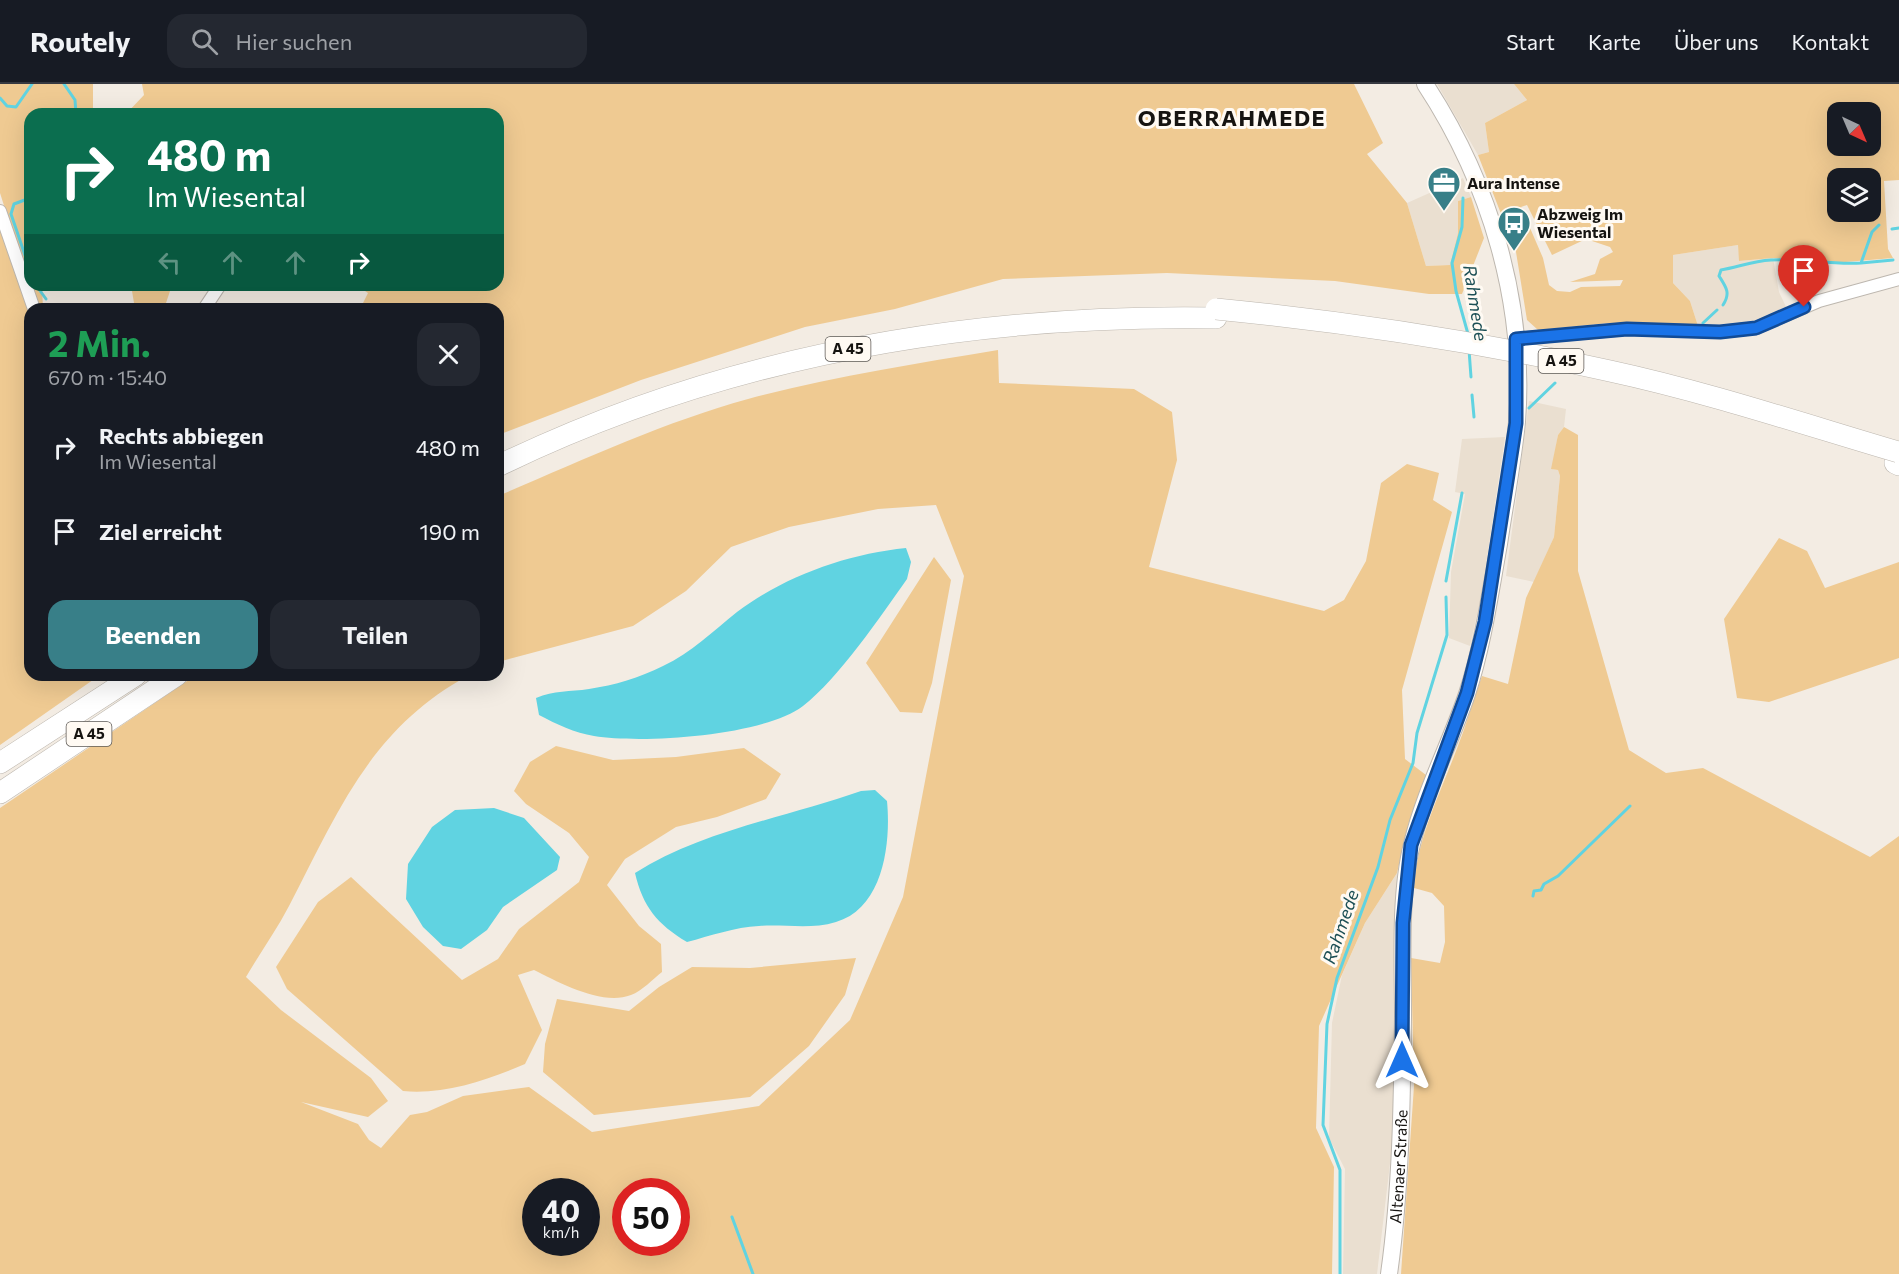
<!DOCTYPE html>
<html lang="de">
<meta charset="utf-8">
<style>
body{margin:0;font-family:Commissioner,sans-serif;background:#242831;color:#f1f3f6;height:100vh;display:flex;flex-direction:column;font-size:22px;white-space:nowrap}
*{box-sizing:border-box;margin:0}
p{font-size:20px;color:#9ea1a6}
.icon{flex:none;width:33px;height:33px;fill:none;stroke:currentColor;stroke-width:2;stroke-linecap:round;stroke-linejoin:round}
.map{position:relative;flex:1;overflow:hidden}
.panel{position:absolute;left:24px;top:219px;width:480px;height:378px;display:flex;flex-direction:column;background:#171b24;border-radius:18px;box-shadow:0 6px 24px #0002}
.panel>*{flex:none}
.top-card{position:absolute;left:24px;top:24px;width:480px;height:183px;border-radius:18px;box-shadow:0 6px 24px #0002;background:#0b6e4f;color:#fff;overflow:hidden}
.needle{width:39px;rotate:136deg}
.controls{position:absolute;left:1827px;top:18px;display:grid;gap:12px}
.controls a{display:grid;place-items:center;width:54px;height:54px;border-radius:12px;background:#171b24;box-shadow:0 6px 24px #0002;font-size:30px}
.speed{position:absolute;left:522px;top:1094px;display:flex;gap:12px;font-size:30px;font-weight:700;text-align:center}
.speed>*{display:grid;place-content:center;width:78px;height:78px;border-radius:50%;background:#171b24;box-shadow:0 6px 24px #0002;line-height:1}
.speed small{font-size:15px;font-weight:400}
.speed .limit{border:9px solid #d22;background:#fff;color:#111}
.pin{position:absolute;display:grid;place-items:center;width:51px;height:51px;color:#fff;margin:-62px -26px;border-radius:50% 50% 50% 0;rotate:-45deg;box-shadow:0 0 6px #0007}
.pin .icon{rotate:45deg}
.me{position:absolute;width:66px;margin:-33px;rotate:0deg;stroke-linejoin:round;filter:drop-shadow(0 0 4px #0008)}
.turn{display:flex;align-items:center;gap:21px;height:126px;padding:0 24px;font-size:27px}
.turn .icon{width:78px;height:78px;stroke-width:2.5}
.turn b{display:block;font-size:42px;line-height:51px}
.lanes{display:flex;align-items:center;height:57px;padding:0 24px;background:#0003;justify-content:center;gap:30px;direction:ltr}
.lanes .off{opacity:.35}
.round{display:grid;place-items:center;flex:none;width:63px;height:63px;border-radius:18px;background:#242831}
.summary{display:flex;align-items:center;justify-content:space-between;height:102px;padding:0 24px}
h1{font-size:36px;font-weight:700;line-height:45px;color:#1e9e55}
.button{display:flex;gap:12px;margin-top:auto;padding:12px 24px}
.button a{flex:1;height:69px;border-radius:18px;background:#387f88;color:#fff;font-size:24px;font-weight:700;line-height:69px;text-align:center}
.button a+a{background:#242831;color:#f1f3f6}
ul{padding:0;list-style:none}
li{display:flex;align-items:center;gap:18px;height:84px;padding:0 24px}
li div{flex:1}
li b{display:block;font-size:22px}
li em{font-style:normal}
header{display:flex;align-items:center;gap:36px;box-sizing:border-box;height:84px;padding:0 30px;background:#171b24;border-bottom:2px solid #363941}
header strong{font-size:28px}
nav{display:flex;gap:33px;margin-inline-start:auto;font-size:21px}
.search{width:420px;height:54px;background:#242831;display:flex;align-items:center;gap:15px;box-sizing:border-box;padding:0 21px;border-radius:18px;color:#9ea1a6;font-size:22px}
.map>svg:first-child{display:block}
.built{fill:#eadfd0}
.green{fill:#efca92;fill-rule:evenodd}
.water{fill:#60d3e1}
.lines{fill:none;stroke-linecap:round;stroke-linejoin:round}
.stream{stroke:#60d3e1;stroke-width:3}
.street-casing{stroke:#bdb7af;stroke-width:14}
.secondary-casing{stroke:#bdb7af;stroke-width:18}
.highway-casing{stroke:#bdb7af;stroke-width:22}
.street{stroke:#fff;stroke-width:12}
.secondary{stroke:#fff;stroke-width:16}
.highway{stroke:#fff;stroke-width:21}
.highway-bridge-casing{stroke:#bdb7af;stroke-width:22;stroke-linecap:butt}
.highway-bridge{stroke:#fff;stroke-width:21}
.route-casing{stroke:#114b97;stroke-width:15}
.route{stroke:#1a73e8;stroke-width:10}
.labels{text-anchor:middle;stroke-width:6;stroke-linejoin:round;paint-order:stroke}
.shield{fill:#fffaf3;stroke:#5c5955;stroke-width:1.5}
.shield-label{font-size:15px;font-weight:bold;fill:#161411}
.poi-label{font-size:16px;font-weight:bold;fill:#161411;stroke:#fffaf3;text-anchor:start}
.street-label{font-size:16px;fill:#161411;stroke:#fffaf3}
.water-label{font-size:18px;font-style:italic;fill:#1c4f55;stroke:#fffaf3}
.district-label{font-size:22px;font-weight:bold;letter-spacing:1.5px;fill:#161411;stroke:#fffaf3}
</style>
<header>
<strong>Routely</strong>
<div class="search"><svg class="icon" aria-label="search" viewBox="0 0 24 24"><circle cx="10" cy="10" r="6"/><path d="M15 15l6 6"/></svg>Hier suchen</div>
<nav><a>Start</a><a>Karte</a><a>Über uns</a><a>Kontakt</a></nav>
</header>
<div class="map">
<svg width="1899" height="1190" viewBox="0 0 1899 1190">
<rect width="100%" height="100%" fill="#f3ece3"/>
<path class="built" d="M1437,0H1514L1527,16L1485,39L1489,68L1478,71Z
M1463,94L1471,113L1458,117V149L1450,181L1426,182L1407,119Z
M1738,161L1740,177L1773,174L1779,208L1788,227L1744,241L1698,242L1690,217L1673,199V171Z
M1529,317L1566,325L1564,343L1558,351L1552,385L1558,386L1560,392L1554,453L1534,498L1506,492Z
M1505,353L1482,508L1470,562L1449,554L1451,488L1465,410L1455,408L1462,355Z
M1397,789L1395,1037L1377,1190H1343L1345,1085L1329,1054L1332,939L1342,891L1365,839Z"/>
<path class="green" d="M0,0H93V30H30V201H42L43,225H37L0,109Z
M142,0H1354L1383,59L1367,70L1407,119L1426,182L1450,181L1458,149V117L1471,113L1484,154L1462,210H1429L1335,197L1167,189L1003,195L895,225L805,243L641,296L498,351V225H360L368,209L356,201H498V30H126L144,11Z
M1514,0H1899V96L1884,97L1888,165L1893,174L1834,179L1773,174L1739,177L1738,161L1673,171V199L1690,217L1698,242L1609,239L1538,246L1527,236L1516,168L1478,71L1489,68L1485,39L1527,16ZM1838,28H1870V62H1838ZM1838,94H1870V128H1838ZM1527,121L1552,171L1586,155L1610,163L1613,168L1600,175L1595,190L1570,198L1623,196L1620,202L1581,203L1570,208L1557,207L1549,201L1543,174L1521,123Z
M0,141L30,226V591H100L0,661Z
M131,201H172L164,225H135Z
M998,266L999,299L1134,305L1172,328L1177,376L1149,483L1324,527L1344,516L1366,477L1381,399L1407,380L1439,389L1433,416L1452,428L1402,606L1405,675L1426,691L1409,738L1397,789L1365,839L1319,942L1316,1044L1334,1083L1332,1190H0V724L196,591H469C370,645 338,728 289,822C276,847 260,869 246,893L281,926L371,994L388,1017L368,1033L301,1018L358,1040L369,1056L381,1064L410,1031L427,1028L463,1012L529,1003L592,1048L759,1022L850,936L903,813L964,492L936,421L878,425L789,443L731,463L686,507L633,542L498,578V412C578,378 664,338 748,315C830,293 914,280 998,266ZM536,1107H586V1158H536ZM626,1107H676V1158H626Z
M1564,343L1578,351V487L1629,666L1666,689L1703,684L1870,773L1899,752V1190H1401L1414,1002L1411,874L1440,879L1445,858L1444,822L1432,809L1414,804C1417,755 1439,712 1456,667C1466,642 1473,617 1482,592L1508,600L1526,514L1554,453L1560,392L1558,386L1551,385L1558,351Z
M1779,454L1807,467L1825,504L1899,478V574L1769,618L1737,614L1724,535Z
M934,473L951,496L932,599L922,629L900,628L866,579Z
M556,662L613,676L676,673L744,664L781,690L766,715L717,733L676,743L625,775L607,801L639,842L661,860L662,888C653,895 642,907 631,911C602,922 560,899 534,886L518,891L542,946L525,980C487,996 444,1011 403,1007L287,905L276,883L318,818L351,793L462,896L498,875L519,845L579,798L589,773L569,749L526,720L514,707L530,678Z
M856,874L845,911L809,962L750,1013L594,1031L543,988L545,960L557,915L629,927L659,903L692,883L750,884Z"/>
<path class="water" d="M906,464L911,478L907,495C880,533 839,594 803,622C763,652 643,660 594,652C575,649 556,640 539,631L536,614C554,606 570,608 589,605C615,601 639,594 663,582C691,569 713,547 737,528C785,492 847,470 906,464Z
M875,706L887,717C891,758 884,824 836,838C810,846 785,840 759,842C735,843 710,852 687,858C657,840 643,823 635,789C701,747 787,733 861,707Z
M494,724L524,734L560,773L557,786L503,823L487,846L461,865L443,862L423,843L406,815L408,780L432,743L455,726Z"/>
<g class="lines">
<path class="stream" d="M64,0L75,16L76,30
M0,14L7,22L16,23L32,0
M30,114L14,120L11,130L30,186
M1463,114L1462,143L1452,179L1456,207L1468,250
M1892,145L1899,144
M1861,179L1893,176
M36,201L46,215
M1723,221C1731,209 1726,203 1719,192L1721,186C1738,183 1753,177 1771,176C1801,174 1831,181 1861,179L1872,148L1879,141
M1703,239L1717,226
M1469,266L1471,293
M1472,311L1474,333
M1529,324L1555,299
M1446,497L1462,409
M1533,812L1534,807L1541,806L1544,800L1558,792L1630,722
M732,1133L753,1190
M1340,1190V1086L1323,1041L1327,940L1337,894L1378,783L1390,736L1413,679L1417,649L1447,551L1446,513"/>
<g class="street-casing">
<path id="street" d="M0,127L34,225
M204,225L220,201
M1516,255L1627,245L1720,248L1756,244L1819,217L1899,195"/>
</g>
<g class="secondary-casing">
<g id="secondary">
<path id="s1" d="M1389,1190C1401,1105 1402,1018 1403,932C1403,880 1399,811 1412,760C1424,709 1450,660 1467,610C1483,561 1490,510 1499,460C1505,419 1513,379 1517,338C1526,219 1490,99 1425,0"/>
</g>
</g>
<g class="highway-casing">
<path id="highway" d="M1895,379L1899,381
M498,382C724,272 966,230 1216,234
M0,679L136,591
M0,709L177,591"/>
</g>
<use href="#street" class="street"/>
<use href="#secondary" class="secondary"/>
<use href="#highway" class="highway"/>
<g class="highway-bridge-casing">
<path id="highway-bridge" d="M1216,225C1349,238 1480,258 1610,287C1707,308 1803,340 1898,368"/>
</g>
<use href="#highway-bridge" class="highway-bridge"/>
</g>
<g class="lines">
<g class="route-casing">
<path id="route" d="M1402,976L1403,839L1411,761L1467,609L1485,538L1516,339V255L1627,245L1720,248L1756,244L1804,223"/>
</g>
<use href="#route" class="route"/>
</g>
<defs>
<g id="office-pin" transform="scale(1.725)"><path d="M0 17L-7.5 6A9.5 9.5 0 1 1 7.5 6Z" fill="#387f88" stroke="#fffaf3"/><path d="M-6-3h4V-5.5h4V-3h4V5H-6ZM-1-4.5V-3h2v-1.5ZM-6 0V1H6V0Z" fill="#fff"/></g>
<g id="bus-pin" transform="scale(1.725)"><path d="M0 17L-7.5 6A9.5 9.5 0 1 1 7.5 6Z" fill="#387f88" stroke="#fffaf3"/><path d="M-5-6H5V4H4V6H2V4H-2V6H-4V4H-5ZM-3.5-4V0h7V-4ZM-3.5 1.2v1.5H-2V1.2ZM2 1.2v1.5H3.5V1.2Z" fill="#fff"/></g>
</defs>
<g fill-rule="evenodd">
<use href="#office-pin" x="1444" y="99"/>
<use href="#bus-pin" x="1514" y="139"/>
</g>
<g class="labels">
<g class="shield">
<rect x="825.5" y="253" width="45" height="24" rx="4.5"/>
<rect x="1538.5" y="265" width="45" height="24" rx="4.5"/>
<rect x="66.5" y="638" width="45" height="24" rx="4.5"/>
</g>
<g class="shield-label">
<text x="848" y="270">A 45</text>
<text x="1561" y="282">A 45</text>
<text x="89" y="655">A 45</text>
</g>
<g class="poi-label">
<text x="1467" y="105">Aura Intense</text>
<text x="1537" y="136">Abzweig Im<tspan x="1537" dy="18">Wiesental</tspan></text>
</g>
<g class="street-label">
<text dy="6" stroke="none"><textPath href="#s1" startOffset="108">Altenaer Straße</textPath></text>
</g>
<g class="water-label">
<text transform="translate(1475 219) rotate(81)" y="6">Rahmede</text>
<text transform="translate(1341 843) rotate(-71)" y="6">Rahmede</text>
</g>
<g class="district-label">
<text x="1232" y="42">OBERRAHMEDE</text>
</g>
</g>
</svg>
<div class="controls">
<a><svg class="needle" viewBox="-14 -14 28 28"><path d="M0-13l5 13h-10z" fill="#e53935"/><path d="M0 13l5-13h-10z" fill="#9ea1a6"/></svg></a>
<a><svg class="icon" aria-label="layers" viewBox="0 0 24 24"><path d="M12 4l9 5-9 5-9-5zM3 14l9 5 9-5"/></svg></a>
</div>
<div class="speed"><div>40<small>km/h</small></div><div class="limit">50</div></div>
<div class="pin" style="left:1804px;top:223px;background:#d93025"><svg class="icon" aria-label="arrive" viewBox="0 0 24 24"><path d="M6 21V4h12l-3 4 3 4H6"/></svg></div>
<svg class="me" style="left:1402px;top:976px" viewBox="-20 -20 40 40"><path d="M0-17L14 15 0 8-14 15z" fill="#1a73e8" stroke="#fff" stroke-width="4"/></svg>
<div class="top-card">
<div class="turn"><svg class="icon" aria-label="right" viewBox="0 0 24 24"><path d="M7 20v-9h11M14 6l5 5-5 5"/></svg><div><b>480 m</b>Im Wiesental</div></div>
<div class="lanes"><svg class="icon off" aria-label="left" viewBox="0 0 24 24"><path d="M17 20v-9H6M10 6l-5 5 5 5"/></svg><svg class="icon off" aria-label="ahead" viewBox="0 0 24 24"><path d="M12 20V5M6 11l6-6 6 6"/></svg><svg class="icon off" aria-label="ahead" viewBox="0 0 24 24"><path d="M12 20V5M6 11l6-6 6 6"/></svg><svg class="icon" aria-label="right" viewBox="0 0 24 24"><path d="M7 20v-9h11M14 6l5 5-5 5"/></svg></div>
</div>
<section class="panel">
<div class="summary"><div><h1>2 Min.</h1><p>670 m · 15:40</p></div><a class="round"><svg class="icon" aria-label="close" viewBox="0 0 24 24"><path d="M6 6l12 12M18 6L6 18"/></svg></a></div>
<ul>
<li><svg class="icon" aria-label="right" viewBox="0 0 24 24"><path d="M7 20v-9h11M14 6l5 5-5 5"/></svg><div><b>Rechts abbiegen</b><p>Im Wiesental</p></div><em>480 m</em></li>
<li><svg class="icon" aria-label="arrive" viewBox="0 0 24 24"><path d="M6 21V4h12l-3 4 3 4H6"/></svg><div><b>Ziel erreicht</b></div><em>190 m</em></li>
</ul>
<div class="button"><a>Beenden</a><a>Teilen</a></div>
</section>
</div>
